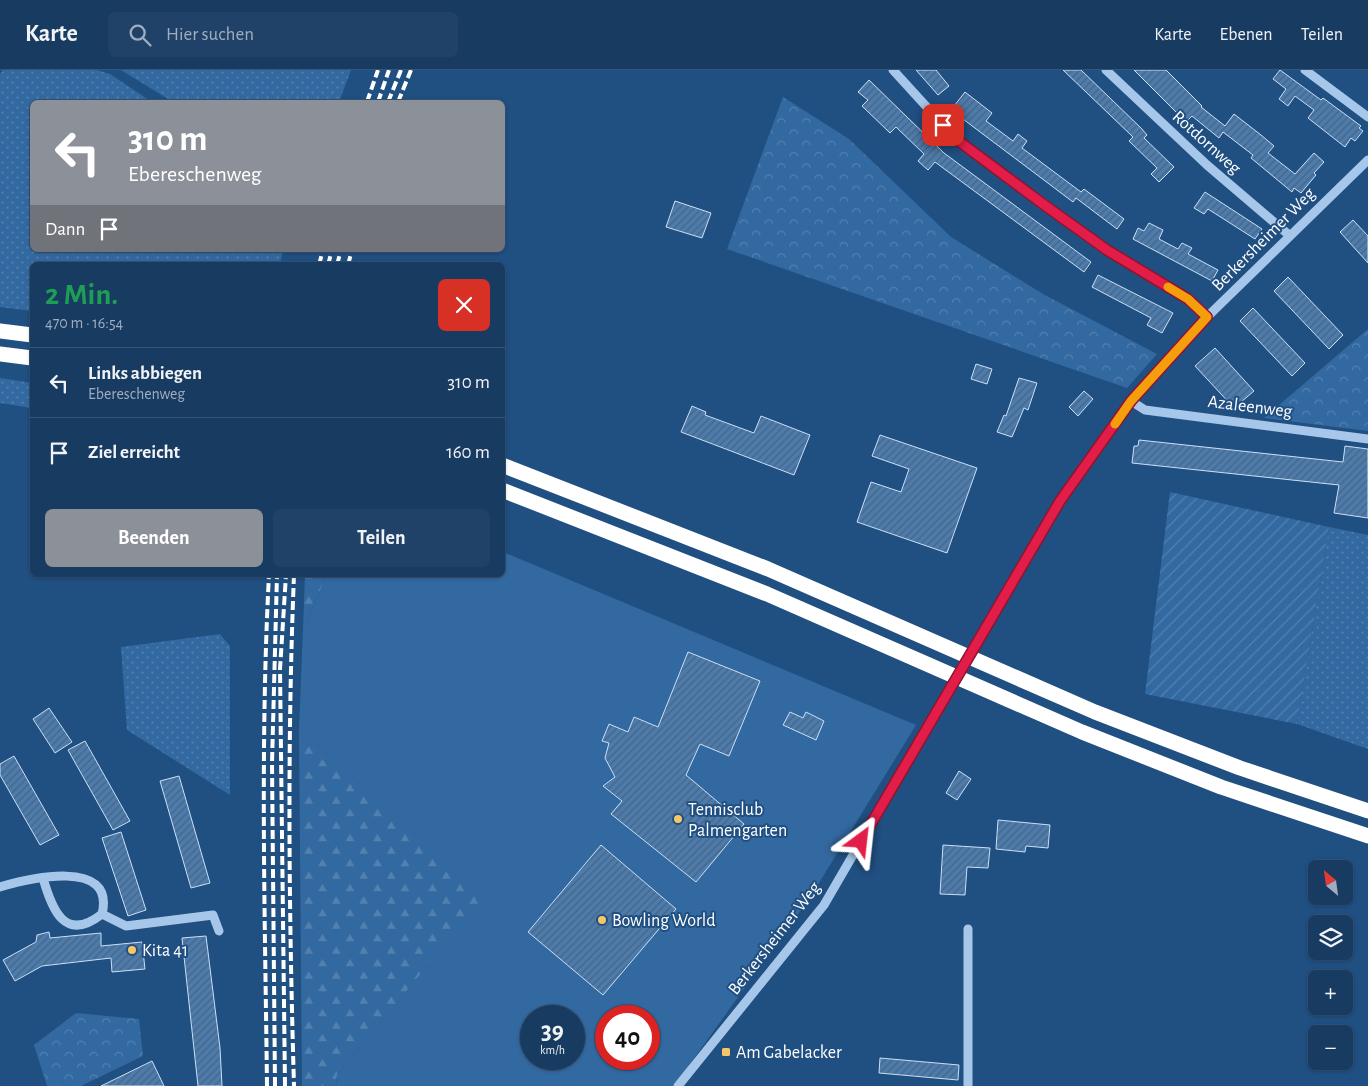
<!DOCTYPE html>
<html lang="de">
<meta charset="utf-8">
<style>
body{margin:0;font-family:"Alegreya Sans",sans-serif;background:#214268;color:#f1f3f6;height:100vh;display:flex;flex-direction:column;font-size:19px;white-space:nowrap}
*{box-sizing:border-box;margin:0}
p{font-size:16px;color:#9fadbe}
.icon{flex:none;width:28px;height:28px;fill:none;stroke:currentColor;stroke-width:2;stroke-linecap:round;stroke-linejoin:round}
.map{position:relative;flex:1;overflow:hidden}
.panel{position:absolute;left:30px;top:192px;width:475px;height:315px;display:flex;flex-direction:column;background:#183b62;border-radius:8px;box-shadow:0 1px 4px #0004,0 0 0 1px #365577}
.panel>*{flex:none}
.hud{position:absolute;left:30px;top:30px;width:475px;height:152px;border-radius:8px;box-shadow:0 1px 4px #0004,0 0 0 1px #365577;background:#8c9099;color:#fff;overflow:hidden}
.needle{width:32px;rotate:331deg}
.fabs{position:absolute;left:1308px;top:790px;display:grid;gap:10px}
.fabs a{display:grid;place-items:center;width:45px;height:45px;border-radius:8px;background:#183b62;box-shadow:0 1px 4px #0004,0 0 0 1px #365577;font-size:25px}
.speed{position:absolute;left:520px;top:935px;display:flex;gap:10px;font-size:25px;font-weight:700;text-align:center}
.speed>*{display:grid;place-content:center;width:65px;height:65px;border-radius:50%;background:#183b62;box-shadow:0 1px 4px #0004,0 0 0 1px #365577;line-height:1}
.speed small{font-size:12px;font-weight:400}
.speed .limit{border:8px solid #d22;background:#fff;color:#111}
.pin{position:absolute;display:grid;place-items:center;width:42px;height:42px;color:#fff;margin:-21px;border-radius:10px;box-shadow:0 2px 8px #0006}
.me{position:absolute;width:55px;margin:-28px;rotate:30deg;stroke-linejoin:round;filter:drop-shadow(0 0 4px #0008)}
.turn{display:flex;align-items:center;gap:18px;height:105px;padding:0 15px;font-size:22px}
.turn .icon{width:65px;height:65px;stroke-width:2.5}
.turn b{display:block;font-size:35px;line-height:42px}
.then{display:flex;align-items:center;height:48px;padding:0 15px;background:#0003;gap:10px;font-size:19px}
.round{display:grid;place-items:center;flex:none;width:52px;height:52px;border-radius:8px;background:#214268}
.overview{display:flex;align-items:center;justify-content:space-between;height:85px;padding:0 15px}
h1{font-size:30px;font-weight:700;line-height:38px;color:#1e9e55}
.cta{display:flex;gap:10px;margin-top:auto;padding:10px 15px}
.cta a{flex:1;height:58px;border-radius:8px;background:#8c9099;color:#fff;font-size:20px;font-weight:700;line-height:58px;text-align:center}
.cta a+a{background:#214268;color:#f1f3f6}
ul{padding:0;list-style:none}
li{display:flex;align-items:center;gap:15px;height:70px;padding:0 15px;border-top:1px solid #365577}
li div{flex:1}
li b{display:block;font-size:19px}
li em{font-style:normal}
header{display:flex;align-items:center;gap:30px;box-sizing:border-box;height:70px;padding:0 25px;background:#183b62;border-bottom:1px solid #365577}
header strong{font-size:24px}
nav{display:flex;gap:28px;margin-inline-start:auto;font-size:18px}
.search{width:350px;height:45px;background:#214268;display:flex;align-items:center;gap:12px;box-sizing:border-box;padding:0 18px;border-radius:8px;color:#9fadbe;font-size:19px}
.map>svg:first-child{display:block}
.grass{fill:url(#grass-dots)}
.forest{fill:url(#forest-firs)}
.park{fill:url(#park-crowns)}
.garden{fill:url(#garden-furrows)}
.pitch{fill:#3369a1;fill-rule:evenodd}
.building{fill:url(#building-hatch);stroke:#cae0f7}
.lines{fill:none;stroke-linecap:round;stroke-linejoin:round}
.minor{stroke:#a6c7e9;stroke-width:9}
.highway{stroke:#fff;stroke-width:15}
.rail{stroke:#fff;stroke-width:4;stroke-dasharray:9 4;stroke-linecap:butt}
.minor-bridge{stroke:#a6c7e9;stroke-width:9}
.route-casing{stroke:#92132f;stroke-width:12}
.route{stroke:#e11d48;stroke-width:9}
.slow{stroke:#f59e0b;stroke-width:9}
.poi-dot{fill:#f6c767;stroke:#204f82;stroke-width:2}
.labels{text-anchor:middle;stroke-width:4;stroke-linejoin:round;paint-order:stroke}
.street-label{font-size:18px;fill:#fff;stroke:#204f82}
.poi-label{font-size:18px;fill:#fff;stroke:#204f82;text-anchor:start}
</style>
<header>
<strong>Karte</strong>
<div class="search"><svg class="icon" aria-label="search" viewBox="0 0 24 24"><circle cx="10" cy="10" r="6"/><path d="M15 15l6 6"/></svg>Hier suchen</div>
<nav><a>Karte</a><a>Ebenen</a><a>Teilen</a></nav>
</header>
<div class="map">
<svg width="1368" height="1016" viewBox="0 0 1368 1016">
<defs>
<pattern id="grass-dots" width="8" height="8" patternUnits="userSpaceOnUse" patternTransform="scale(1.25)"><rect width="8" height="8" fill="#3369a1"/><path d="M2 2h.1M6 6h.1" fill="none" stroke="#5280af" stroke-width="1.8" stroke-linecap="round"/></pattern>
<pattern id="forest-firs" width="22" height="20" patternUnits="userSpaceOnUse" patternTransform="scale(1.25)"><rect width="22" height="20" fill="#3369a1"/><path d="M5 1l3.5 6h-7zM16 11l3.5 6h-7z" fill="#5280af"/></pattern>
<pattern id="park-crowns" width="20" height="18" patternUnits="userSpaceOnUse" patternTransform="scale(1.25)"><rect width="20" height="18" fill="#3369a1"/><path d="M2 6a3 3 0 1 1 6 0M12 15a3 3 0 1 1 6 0" fill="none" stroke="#5280af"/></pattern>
<pattern id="garden-furrows" width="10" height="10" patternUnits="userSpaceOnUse" patternTransform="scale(1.25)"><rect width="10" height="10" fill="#3369a1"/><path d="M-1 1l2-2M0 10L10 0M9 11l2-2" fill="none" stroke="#5280af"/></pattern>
<pattern id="building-hatch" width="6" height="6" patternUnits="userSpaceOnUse" patternTransform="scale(1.25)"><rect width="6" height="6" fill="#4c7bad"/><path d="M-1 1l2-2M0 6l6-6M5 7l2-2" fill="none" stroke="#4c647c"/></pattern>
</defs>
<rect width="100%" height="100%" fill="#204f82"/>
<path class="grass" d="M3,0H97L110,4L152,32H32V180H283L280,195H32V241L0,237V4Z
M121,0H351L339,32H173Z
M0,308L32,313V338L0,333Z
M1329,457L1368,465V679L1297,654Z
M220,564L230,576V725L127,660L121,577Z"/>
<path class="forest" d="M305,505H327L303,559Z
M299,659L486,826L337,1005L336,1016H302Z"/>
<path class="park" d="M783,27L849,69L951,167L1043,224L1157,284L1127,318L727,179Z
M1368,259V361L1264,348Z
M76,943L139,949L143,986L81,1016H47L34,975Z"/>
<path class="garden" d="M1170,422L1329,457L1297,654L1145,624Z"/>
<path class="pitch" d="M503,482L916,655L811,826L674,1016H336L337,1005L485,826L299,659L303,559L327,505H502ZM531,946H574V989H531ZM606,946H649V989H606Z"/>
<path class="building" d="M916,0H936L949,16L938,25Z
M1063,0H1081L1141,58L1147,65L1144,68L1174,97L1159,112L1151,104L1157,98L1129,71L1133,67Z
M1134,0H1166L1202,36L1201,37L1225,56L1234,44L1261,65L1274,76L1268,83L1295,104L1314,83L1324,92L1314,103L1316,105L1301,123L1294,118L1292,122L1251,88L1253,85L1223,62L1219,68L1192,46L1186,52Z
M1280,0L1321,30L1323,28L1361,56L1359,58L1363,61L1355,71L1351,68L1345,77L1308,48L1314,40L1295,26L1288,36L1279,29L1286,19L1273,9Z
M869,10L944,83L1091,192L1084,202L935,92L928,100L918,91L924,84L896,57L890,63L862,36L868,30L858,22Z
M965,22L992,43L986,51L1013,71L1018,64L1027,71L1022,78L1081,122L1084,119L1124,149L1117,159L1076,128L1073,132L951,40Z
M1205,122L1262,159L1255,169L1208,139L1204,144L1194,138Z
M675,131L711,143L702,168L666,157Z
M1353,150L1368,166V193L1340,162Z
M1149,153L1163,160L1159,169L1178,179L1182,173L1192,178L1188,184L1218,200L1212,211L1133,169L1138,158L1144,161Z
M1098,205L1173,243L1162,263L1147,255L1151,248L1092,217Z
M1288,207L1343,265L1329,279L1274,221Z
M1253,238L1305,293L1292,306L1240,251Z
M1215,278L1254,321L1234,338L1195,296Z
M976,294L992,299L987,314L971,309Z
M1019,308L1037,313L1028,340L1024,338L1012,367L997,362L1004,345L1006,346Z
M1084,321L1093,329L1078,346L1069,337Z
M692,336L706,342L705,345L754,363L761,346L810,365L794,405L681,362Z
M880,365L977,398L947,483L857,452L871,412L901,422L909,399L872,386Z
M1139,370L1343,392L1345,376L1368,379V448L1334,443L1339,415L1132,393L1134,376H1138Z
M688,582L760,611L729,686L700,674L686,705L744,754L696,812L611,744L622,731L603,716L615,707L605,688L609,673L602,671L609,654L628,662L634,647L658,657Z
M49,638L72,672L55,683L33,649Z
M790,642L803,648L806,642L824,651L816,670L783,655Z
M85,671L130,751L113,760L68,680Z
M14,686L59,765L40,775L0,705V694Z
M959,701L971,709L957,730L946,723Z
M179,706L210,813L191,818L160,711Z
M998,750L1050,755L1048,778L1026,776L1025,782L996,779Z
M121,762L146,840L128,846L102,768Z
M601,775L676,839L603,925L528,862Z
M943,775L990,778L988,798L967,797L965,825L940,824Z
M49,862L50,868L101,863V876L142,872L145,899L112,902L111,888L42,896L15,911L3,890L36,872L37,865Z
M206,866L220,978L222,1016H198L182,868Z
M880,988L959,995L958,1010L879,1003Z
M152,991L164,1016H101Z"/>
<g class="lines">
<path class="minor" d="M893,0L956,69L1107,180L1187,229L1207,247
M1106,0L1207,95L1289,165
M1305,0L1368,47
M1131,331L1145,340L1368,369
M991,548L1060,431L1131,331L1207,247L1368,90
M43,808C52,840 65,873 102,844
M0,817C27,809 116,787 102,844L126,856L213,845L219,861
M968,859V1016
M678,1016L824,835L936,642"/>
<path class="highway" d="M0,261L32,265
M0,284L32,288
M502,395L768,499L1095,642L1240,698L1368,741
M502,420L767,524L1082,662L1221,717L1368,766"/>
<path class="rail" d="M367,32L378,0
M378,32L389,0
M388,32L401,0
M398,32L411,0
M319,195L323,180
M328,195L332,180
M337,195L341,180
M348,195L352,180
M294,505C287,675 289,846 294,1016
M267,1016C265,846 260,675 269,505
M275,1016L272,693L277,505
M285,1016L280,599L286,505"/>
<path class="minor-bridge" d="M936,642L991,548"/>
</g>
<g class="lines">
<g class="route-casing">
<path id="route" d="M861,771L1060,431L1131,331L1207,247L1188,229L1107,180L1043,134L956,69L943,55"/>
</g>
<use href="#route" class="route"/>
<path class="slow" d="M1115,354L1131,331L1207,247L1188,229L1168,217"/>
</g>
<g class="poi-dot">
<circle cx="678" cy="749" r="5"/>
<circle cx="602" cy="850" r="5"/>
<circle cx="132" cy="880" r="5"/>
<rect x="721" y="977" width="10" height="10" rx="2.5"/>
</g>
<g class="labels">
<g class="street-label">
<text transform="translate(1207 72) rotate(42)" y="6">Rotdornweg</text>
<text transform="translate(1263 169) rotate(-45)" y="6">Berkersheimer Weg</text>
<text transform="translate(1250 336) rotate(7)" y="6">Azaleenweg</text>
<text transform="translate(774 868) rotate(-52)" y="6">Berkersheimer Weg</text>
</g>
<g class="poi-label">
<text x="688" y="745">Tennisclub<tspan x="688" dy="21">Palmengarten</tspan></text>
<text x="612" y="856">Bowling World</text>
<text x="142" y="886">Kita 41</text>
<text x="736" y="988">Am Gabelacker</text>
</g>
</g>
</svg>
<div class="fabs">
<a><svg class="needle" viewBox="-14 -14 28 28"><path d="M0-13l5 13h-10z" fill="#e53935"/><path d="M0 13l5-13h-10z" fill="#9fadbe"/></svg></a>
<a><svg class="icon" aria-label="layers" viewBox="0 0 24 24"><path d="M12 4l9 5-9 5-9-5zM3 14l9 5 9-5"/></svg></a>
<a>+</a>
<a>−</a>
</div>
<div class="speed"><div>39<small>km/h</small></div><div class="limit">40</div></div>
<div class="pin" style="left:943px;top:55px;background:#d93025"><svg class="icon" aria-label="arrive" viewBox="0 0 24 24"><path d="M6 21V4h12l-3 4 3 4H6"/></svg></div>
<svg class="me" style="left:861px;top:771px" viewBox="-20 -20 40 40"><path d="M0-17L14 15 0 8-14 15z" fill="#e11d48" stroke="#fff" stroke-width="4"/></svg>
<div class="hud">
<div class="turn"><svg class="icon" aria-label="left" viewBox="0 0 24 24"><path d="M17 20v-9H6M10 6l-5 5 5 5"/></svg><div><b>310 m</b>Ebereschenweg</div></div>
<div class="then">Dann<svg class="icon" aria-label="arrive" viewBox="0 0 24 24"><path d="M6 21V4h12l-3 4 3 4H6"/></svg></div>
</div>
<section class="panel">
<div class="overview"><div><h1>2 Min.</h1><p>470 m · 16:54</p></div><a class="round" style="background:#d93025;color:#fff"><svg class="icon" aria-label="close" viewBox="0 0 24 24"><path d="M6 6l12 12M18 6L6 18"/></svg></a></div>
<ul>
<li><svg class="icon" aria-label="left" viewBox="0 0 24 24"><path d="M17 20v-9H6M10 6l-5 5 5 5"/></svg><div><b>Links abbiegen</b><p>Ebereschenweg</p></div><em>310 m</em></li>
<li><svg class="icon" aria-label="arrive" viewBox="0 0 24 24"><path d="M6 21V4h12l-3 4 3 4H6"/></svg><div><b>Ziel erreicht</b></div><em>160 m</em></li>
</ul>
<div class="cta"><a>Beenden</a><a>Teilen</a></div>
</section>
</div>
